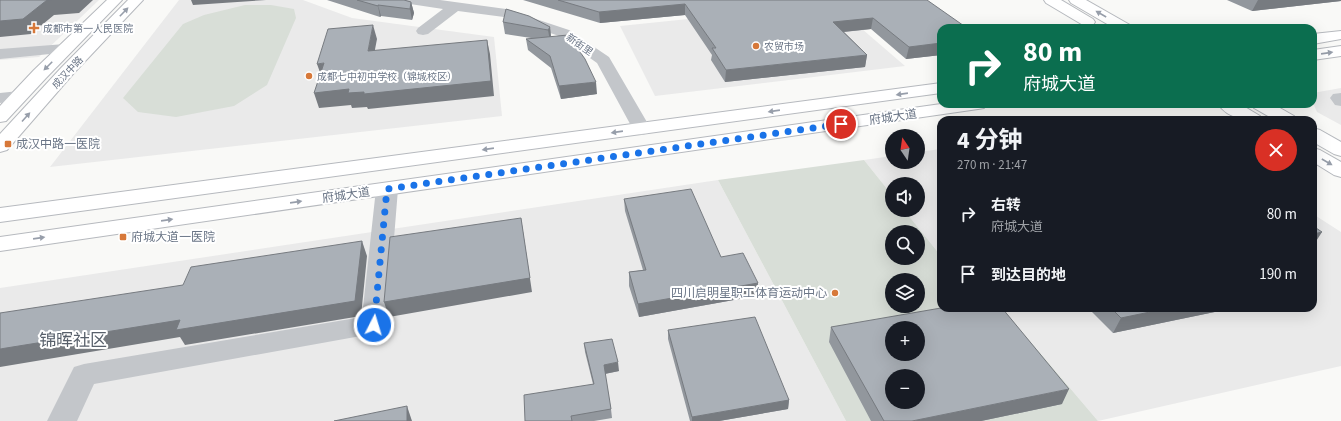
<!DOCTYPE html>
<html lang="zh">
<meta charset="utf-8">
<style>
body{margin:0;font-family:"Source Sans 3","Noto Sans SC",sans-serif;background:#20242c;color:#f1f3f6;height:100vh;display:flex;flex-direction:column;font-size:15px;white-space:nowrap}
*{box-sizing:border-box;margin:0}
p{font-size:13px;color:#9ea1a6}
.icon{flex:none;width:22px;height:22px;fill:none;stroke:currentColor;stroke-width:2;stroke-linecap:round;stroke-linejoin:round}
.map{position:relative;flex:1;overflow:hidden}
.panel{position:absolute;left:937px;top:116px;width:380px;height:196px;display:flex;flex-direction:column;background:#171b24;border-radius:12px;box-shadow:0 4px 16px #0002}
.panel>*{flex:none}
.banner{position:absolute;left:937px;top:24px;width:380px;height:84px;border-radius:12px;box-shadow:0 4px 16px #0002;background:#0b6e4f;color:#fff;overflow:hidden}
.needle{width:26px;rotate:347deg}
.controls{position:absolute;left:885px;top:129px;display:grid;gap:8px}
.controls a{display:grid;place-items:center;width:40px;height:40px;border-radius:50%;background:#171b24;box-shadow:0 4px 16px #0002;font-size:20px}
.pin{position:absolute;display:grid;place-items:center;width:34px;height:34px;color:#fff;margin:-17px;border:2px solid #fff;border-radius:50%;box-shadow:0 1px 4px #0007}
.me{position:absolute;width:44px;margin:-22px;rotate:5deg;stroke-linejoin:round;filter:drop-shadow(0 0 3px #0008)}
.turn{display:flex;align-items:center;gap:14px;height:84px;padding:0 20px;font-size:18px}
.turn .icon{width:52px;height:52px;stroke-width:2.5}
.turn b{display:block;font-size:28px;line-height:34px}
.round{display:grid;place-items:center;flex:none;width:42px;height:42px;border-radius:21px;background:#20242c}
.headline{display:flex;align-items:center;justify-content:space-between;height:68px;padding:0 20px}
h1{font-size:24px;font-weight:700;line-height:30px}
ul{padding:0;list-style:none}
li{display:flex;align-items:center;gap:12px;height:60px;padding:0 20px}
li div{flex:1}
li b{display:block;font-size:15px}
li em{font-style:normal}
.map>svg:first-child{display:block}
.built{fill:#eaeaea}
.green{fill:#d8ded7;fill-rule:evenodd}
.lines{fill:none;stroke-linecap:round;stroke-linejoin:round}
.major-casing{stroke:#b6b9be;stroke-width:2}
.minor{fill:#c3c6ca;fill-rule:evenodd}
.major{fill:#fff;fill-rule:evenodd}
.wall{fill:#92979d}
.shaded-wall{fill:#777b80}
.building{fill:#aab0b7;stroke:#777b80;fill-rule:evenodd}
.oneway{fill:#979eaa}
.route{stroke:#1a73e8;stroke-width:7;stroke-dasharray:0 12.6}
.poi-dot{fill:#d77839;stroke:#fff;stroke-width:1.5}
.labels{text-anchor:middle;stroke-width:4;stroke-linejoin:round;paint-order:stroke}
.far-poi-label{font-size:10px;fill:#6a7586;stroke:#fff;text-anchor:start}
.far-street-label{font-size:10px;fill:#6a7586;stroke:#fff}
.street-label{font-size:12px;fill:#6a7586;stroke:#fff}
.poi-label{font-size:12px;fill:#6a7586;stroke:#fff;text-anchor:start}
.near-quarter-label{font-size:17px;fill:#58606b;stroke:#fff}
</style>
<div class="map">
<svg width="1341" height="421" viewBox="0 0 1341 421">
<rect width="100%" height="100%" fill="#f9f9f7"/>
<path class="built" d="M0,0H99L39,57L0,60Z
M179,0H303L352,18L494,37L502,116L50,167Z
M833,4L905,66L655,96L620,26Z
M1341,88V125L1317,112L1313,103V93Z
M941,149V256L904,210H918V184H892V195L864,160L892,156V162H918V152Z
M718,180L846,421H0V288Z
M1313,214L1341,232V366L1098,421L1002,308H1313Z"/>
<path class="green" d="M245,5H271L294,9L296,18L267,85L234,106L176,117L138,112L123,98L183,24L204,15Z
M864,160L892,195V210H904L941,256V308H1002L1098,421H846L718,180ZM892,232H918V258H892ZM892,280H918V306H892ZM892,328H918V354H892ZM892,376H918V402H892Z"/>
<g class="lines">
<g class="major-casing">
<path id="major" d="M107,0H122L46,78L6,121L0,122V106L34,70Z
M128,0H143L73,74L7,150L0,152V134L61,68Z
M1044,0H1061L1093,19L1095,22L1093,25L1088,26L1083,25L1046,3Z
M1069,0H1086L1130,25L1132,28H1114L1071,3Z
M1341,31V39L1313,44V34Z
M1341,46V56L1313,60V50Z
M941,83V93L0,222V208Z
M941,104H987L984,108L978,109L0,251V237Z
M1218,104H1240L1260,116L1263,120C1247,120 1229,120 1218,104Z
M1251,104H1273L1294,116L1297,120H1275L1254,108Z
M1313,128L1320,130L1341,142V156L1334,154L1313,142Z
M1313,148L1320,150L1341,162V177L1334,175L1313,162Z"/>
</g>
<path class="minor" d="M403,0H440L506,9L569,30L609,57L651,129L649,133L642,135L635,133L597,63L559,36L504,17L458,11L428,34L423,35L418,34L416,31L418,28L443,9L410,4L405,3Z
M65,44L70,46L73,49L70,52L0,59V49Z
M19,91L25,92L28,96L25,100L0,103V93Z
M1341,93V106L1335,105L1330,98L1333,94Z
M387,183L394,185L398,189L387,325L383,332L94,384L77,421H47L74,367L84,364L362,317L376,189L380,185Z"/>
<use href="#major" class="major"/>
</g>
<path class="wall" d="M327,0H404L411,2L414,13L412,20L381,16L380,17Z
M523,0H927L941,28V55L906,59L871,29L844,32L867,55L865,67L725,82L711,60L712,55L685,15L600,23Z
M1227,0H1341V1L1252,11Z
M503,22L550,27L551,36L597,94L561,99L551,68L528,50L526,39L531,38L505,34Z
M624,199L721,257L758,283L756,296L639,317L629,286V272L643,270L625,211Z
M1088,308H1234L1113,333Z
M831,327L1062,404L981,421H871L829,342Z
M668,330L789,400L788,409L719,421H690L668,339Z
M584,343L619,371L605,374L611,409L612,418L594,421H525L593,384L585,352Z"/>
<path class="shaded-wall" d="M47,0H93L79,13L54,15L31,34L0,37V21Z
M191,0H266L193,5Z
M1258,0H1341V1L1252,11Z
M411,2L414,13L412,20L410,9Z
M685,4V15L600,23L599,12Z
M378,5L381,16L380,17L378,6Z
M873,18L871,29L832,33L833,22Z
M373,25L377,39L372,65L368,51Z
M550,27L551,38L550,41L548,30Z
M487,40L490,54L494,96L368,109L367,107L352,108L351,105L319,108L314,93Z
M941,43V55L906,59L909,47Z
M867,55L865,67L725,82L726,70Z
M324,63L322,78L317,64Z
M596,82L597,94L561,99L559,86Z
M521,218L532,292L389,317L384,302Z
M1322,232L1313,246V234Z
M362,241L367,256L361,316L185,345L180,337L0,367V349Z
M758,283L756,296L639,317L638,304Z
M1169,308H1234L1113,333L1121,318Z
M618,362L619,371L604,374V365Z
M1069,389L1062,404L981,421H912Z
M789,400L788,409L719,421H692V417Z
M407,406L412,421H407Z"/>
<path class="building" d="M0,0H52H47L23,19L0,21Z
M357,0H404L411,2L410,9L378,5V6Z
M558,0H927L967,28H941V43L909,47L873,18L833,22L867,55L726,70L712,48H716L685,4L599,12Z
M506,9L529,16L550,27L548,30L503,22Z
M373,25L368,51L487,40L491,81L364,94V92L348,93L349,89L314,93L324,63L317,64L328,29Z
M568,35L585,59L596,82L559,86L550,56L526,39Z
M691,189L721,257L743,253L758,283L638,304L629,272L646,270L624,199Z
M521,218L530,278L384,302L390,237Z
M1313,226L1322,232L1313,234Z
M362,241L355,301L176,330L180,320L0,349V313L183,285L191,267Z
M941,308H1002L1069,389L912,421H884L831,327ZM892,328H918V354H892ZM892,376H918V402H892Z
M1111,308H1169L1121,318Z
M755,317L789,400L692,417L668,330Z
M612,339L618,362L604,365L611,409L571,416L572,421H525L524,395L594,384L584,343Z
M407,406V421H334Z"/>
<defs><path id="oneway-solid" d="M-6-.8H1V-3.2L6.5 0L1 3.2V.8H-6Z"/></defs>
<g class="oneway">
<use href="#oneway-solid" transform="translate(124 12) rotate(-46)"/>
<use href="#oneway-solid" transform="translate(1101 14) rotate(-150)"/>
<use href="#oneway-solid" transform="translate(1327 53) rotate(-8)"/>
<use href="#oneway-solid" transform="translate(48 66) rotate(135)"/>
<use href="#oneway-solid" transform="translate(902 94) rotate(172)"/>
<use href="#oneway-solid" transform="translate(774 111) rotate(172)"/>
<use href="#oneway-solid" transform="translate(26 117) rotate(-48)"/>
<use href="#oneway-solid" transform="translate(617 132) rotate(172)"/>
<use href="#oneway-solid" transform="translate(488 149) rotate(172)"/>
<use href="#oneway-solid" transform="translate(1327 162) rotate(30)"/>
<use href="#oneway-solid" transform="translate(296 202) rotate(-8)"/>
<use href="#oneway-solid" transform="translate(167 220) rotate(-8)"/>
<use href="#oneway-solid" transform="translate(39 238) rotate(-8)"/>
</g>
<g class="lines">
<path class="route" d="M374,325L387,189L841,124"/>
</g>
<g class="poi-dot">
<path d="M32 22h4v4h4v4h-4v4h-4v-4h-4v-4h4z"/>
<circle cx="756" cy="46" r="4"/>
<circle cx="309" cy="76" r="4"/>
<rect x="4" y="140" width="8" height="8" rx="2"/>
<rect x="119" y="233" width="8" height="8" rx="2"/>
<circle cx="835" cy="293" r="4"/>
</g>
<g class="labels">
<g class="far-poi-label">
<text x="43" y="32">成都市第一人民医院</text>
<text x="764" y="50">农贸市场</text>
<text x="317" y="80">成都七中初中学校（锦城校区）</text>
</g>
<g class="far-street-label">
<text transform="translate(580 44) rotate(35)" y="4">新街里</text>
<text transform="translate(67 72) rotate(-47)" y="4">成汉中路</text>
</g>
<g class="street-label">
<text transform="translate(893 117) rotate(-8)" y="4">府城大道</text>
<text transform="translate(346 195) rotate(-8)" y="4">府城大道</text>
</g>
<g class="poi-label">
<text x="16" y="148">成汉中路一医院</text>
<text x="131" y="241">府城大道一医院</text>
<text x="827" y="297" text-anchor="end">四川启明星职工体育运动中心</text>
</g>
<g class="near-quarter-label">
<text x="73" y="346">锦晖社区</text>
</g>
</g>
</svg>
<div class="controls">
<a><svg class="needle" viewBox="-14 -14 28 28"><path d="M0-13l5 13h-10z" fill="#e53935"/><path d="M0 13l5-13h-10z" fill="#9ea1a6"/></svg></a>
<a><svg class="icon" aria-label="sound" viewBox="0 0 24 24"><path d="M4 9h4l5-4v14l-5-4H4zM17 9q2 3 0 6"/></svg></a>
<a><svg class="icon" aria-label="search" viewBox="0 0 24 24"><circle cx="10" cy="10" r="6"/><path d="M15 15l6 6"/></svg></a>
<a><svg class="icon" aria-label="layers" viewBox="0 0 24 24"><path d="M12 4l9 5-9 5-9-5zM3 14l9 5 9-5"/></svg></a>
<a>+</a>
<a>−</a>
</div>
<div class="pin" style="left:841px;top:124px;background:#d93025"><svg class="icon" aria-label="arrive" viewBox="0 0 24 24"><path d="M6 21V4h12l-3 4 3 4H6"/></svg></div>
<svg class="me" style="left:374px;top:325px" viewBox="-20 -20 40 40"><circle r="17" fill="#1a73e8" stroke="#fff" stroke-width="3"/><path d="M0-11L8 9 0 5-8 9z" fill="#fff"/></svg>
<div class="banner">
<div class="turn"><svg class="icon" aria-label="right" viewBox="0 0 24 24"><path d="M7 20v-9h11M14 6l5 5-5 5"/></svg><div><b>80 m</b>府城大道</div></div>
</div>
<section class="panel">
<div class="headline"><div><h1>4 分钟</h1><p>270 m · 21:47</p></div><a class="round" style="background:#d93025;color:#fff"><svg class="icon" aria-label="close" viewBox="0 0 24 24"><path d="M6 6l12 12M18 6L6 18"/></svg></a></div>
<ul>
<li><svg class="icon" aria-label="right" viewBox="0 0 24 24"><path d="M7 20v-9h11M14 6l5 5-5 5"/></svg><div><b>右转</b><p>府城大道</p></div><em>80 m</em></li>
<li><svg class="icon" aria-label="arrive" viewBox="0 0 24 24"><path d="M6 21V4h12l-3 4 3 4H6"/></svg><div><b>到达目的地</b></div><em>190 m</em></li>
</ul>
</section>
</div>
